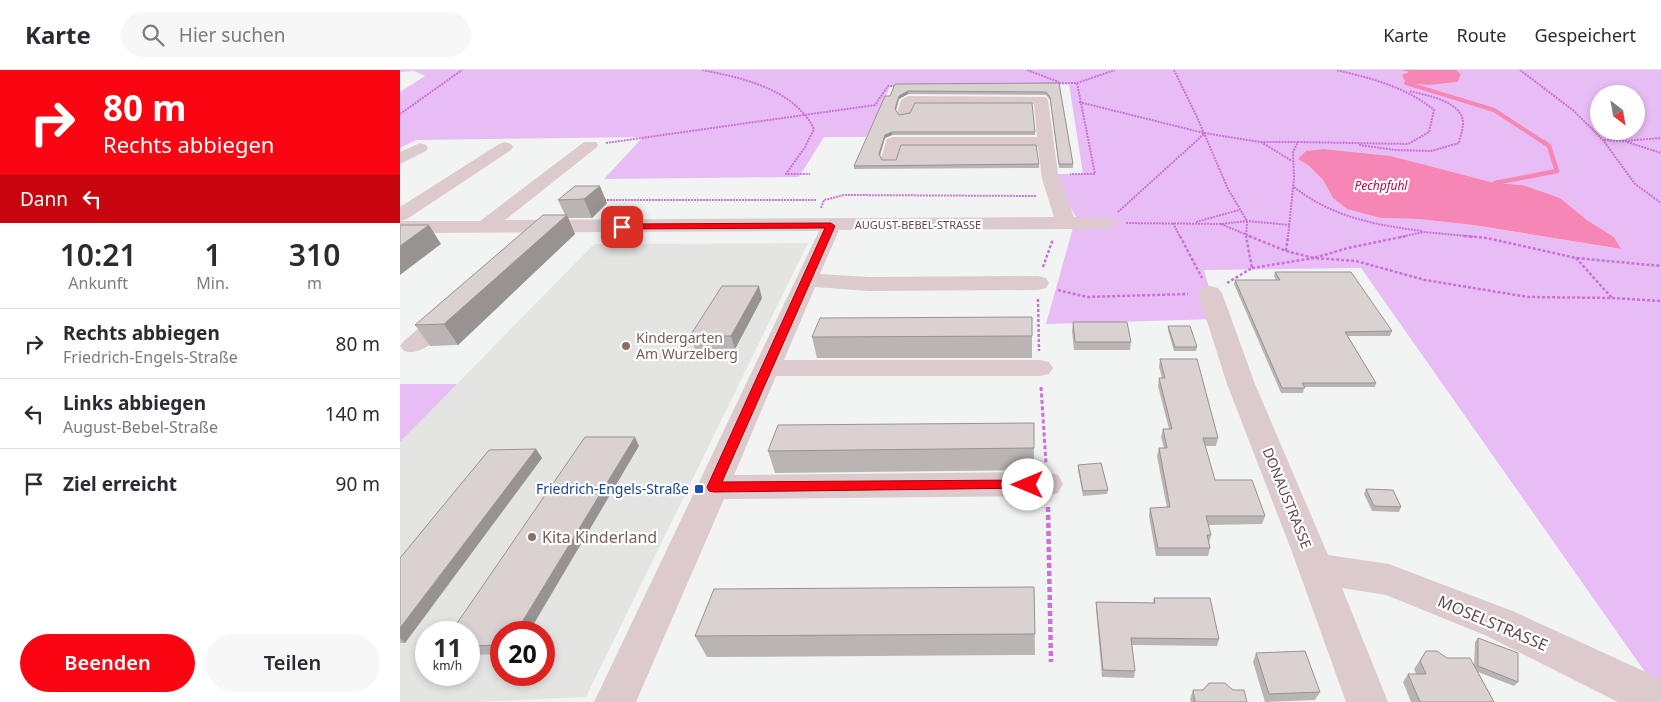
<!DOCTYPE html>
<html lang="de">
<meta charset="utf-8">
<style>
body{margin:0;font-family:"Noto Sans",sans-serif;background:#f7f7f7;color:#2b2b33;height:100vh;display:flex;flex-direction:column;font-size:19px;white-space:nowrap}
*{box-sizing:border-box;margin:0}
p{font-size:16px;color:#7c7c81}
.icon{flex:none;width:28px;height:28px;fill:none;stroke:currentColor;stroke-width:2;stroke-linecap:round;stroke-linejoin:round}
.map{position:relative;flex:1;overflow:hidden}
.side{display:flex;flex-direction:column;background:#fff;width:400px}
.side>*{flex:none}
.guide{background:#fa0512;color:#fff;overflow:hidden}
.needle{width:32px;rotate:149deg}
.controls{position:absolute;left:1190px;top:15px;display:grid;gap:10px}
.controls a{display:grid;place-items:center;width:55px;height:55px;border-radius:50%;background:#fff;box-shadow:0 2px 8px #0003;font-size:25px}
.speed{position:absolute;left:15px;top:551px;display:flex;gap:10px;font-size:25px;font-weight:700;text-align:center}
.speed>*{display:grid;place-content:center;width:65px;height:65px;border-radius:50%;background:#fff;box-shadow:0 2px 8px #0003;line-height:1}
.speed small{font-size:12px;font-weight:400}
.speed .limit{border:8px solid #d22;background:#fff;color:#111}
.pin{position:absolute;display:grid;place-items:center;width:42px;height:42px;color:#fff;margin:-21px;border-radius:10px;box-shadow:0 2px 8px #0006}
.me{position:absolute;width:55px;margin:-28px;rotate:270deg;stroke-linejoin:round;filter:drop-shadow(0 0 4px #0008)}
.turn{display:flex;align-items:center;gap:18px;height:105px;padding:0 20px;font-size:22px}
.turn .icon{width:65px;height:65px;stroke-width:2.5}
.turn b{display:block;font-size:35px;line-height:42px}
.then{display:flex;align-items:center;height:48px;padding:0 20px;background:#0003;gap:10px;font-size:19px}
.eta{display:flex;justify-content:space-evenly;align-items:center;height:85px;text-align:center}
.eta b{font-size:30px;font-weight:600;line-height:35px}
.cta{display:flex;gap:10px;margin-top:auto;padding:10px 20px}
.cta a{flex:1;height:58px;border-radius:30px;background:#fa0512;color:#fff;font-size:20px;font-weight:600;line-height:58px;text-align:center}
.cta a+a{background:#f7f7f7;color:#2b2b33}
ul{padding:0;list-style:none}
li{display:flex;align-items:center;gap:15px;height:70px;padding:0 20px;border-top:1px solid #e1e1e2}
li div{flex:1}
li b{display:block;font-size:19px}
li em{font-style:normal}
header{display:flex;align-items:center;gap:30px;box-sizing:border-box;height:70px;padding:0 25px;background:#fff;border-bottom:1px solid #e1e1e2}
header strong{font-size:24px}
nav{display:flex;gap:28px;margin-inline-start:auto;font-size:18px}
.search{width:350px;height:45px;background:#f7f7f7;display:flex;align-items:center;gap:12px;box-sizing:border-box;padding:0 18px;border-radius:28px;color:#7c7c81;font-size:19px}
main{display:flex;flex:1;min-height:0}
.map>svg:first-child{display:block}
.education{fill:#e4e5e3;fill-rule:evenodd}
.green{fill:#e8bdf5;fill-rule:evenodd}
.water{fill:#f686b4}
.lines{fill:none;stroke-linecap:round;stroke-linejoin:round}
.stream-far1{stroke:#f686b4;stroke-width:4}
.stream{stroke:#f686b4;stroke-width:4.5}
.path-far3{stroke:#cc71d7;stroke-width:2;stroke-dasharray:2 1;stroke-linecap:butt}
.path-far2{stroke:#cc71d7;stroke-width:2.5;stroke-dasharray:3 2;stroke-linecap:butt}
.path-far1{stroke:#cc71d7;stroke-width:3;stroke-dasharray:4 2.5;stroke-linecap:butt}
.path{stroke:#cc71d7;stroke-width:4.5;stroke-dasharray:5 3;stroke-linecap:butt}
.minor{fill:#ddcacd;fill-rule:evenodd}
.wall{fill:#bbb4b4}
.shaded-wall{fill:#999292}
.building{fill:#dad1d1;stroke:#999292}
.route{fill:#fa0512;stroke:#a2030c}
.education-dot{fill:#8d6e63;stroke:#fff;stroke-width:2}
.transit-dot{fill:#1a4fb4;stroke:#fff;stroke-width:2}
.labels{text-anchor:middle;stroke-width:4.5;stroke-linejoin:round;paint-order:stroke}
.far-street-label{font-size:11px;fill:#62474b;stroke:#fff}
.far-water-label{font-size:12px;font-style:italic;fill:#bc004c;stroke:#fff}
.education-label{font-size:14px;fill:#785e54;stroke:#fff;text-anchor:start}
.transit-label{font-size:14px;fill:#164399;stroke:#fff;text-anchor:end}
.street-label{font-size:14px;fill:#62474b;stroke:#fff}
.near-education-label{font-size:16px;fill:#785e54;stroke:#fff;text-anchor:start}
.near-street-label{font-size:16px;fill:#62474b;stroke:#fff}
</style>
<header>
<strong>Karte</strong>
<div class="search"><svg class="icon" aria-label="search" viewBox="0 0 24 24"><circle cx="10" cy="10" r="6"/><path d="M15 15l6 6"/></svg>Hier suchen</div>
<nav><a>Karte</a><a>Route</a><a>Gespeichert</a></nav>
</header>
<main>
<section class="side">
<div class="guide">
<div class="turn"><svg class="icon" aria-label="right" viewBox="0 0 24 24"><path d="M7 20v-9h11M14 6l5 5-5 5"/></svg><div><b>80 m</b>Rechts abbiegen</div></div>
<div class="then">Dann<svg class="icon" aria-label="left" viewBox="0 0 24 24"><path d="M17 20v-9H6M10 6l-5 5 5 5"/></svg></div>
</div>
<div class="eta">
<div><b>10:21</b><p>Ankunft</p></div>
<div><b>1</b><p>Min.</p></div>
<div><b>310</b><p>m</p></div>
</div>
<ul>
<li><svg class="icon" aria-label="right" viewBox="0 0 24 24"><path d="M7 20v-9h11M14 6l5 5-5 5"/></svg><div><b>Rechts abbiegen</b><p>Friedrich-Engels-Straße</p></div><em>80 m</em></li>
<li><svg class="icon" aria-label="left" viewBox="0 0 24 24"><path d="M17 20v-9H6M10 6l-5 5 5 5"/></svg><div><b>Links abbiegen</b><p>August-Bebel-Straße</p></div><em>140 m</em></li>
<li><svg class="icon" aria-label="arrive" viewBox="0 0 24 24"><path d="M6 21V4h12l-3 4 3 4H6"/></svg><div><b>Ziel erreicht</b></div><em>90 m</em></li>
</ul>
<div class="cta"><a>Beenden</a><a>Teilen</a></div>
</section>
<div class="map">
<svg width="1261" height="632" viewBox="0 0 1261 632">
<rect width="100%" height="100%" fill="#f2f4f3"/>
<path class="education" d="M408,173L186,627L76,632H0V372L194,174ZM26,562H69V605H26ZM101,562H144V605H101Z"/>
<path class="green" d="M0,0H1001L1010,2L1030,15L1058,12L1061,4L1056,0H1261V615L1250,609L961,198L804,200L818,249L646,254L676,147L651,104H683L669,14L490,17L466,67H424L399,107L204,109L243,67L16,70L0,78V22L25,6L14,1L0,2ZM1199,24H1236V61H1199ZM924,79L991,86L1095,113L1123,115L1160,128L1187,150L1214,167L1220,179L1073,155L1018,149L981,148L933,128L923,110L908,95Z
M0,314H57L0,372Z"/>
<path class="water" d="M1001,0H1056L1061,4L1058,12L1030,15L1006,13L1002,5L1009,2Z
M924,79L991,86L1095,113L1123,115L1160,128L1187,150L1214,167L1221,179L1073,155L1018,149L981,148L947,139L933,128L923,110L908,95L898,89L906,81Z"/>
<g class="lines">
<path class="stream-far1" d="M1006,13L1094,40L1146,74"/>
<path class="stream" d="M1095,113L1157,101L1149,76L1144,72"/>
<path class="path-far3" d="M302,0C343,8 394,19 414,59L405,77L386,104H410
M627,0L659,12
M774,0L797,47L828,119L847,151L846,167
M1120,0L1174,41L1203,70L1235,114L1261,133
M677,13L715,0
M620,14L677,13L695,104H670
M679,32L804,63L860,72H898
M0,44L62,0
M1204,70L1224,71L1261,68
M861,72L892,91
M1227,72L1261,83
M206,73L475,35L488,16H499
M959,75L995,80L1031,81L1059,73C1060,67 1063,60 1063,53C1063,31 1025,25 1009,21
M894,117C932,147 975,155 1022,161
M204,130H416
M421,138L424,130L444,125L637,126
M718,142L804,64
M796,152L839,140
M726,153L821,154L847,151L890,155
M773,153L780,167
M821,154L852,167
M888,167L894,108L893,82L898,72L1008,74L1029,62L1034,40C1006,17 971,8 936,0
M1000,167L1024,162L1077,167"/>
<path class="path-far2" d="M780,166L802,208
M849,166L886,181L914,188L948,178L1006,166
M1064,166L1087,168L1176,188L1261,196
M886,181L888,166
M1176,188L1212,228
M643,197L653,169
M852,198L914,188L956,191L1025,210L1128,227L1212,228L1261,231
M827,213L852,198L846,166
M658,220L687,227L788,224
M638,229L639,281"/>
<path class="path-far1" d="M641,317L646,393"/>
<path class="path" d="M648,437L651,592"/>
<path class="minor" d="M508,26L646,27L648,30L658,103L674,147L712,149L715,153L712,157L705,159L439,160L420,204L469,207L638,206L646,208L649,213L646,218L638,220L469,221L415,217L384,290H640L649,292L653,298L649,304L640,306H376L334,405L647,402L658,405L663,414L658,423L647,426L324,429L236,632H194L419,161L0,163V151H80L184,72H196L198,75L196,78L105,150L654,147L642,109L638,77H500L495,92H483L481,88L487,69L493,67H637L634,34H514L509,46H499L497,43L501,30Z
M105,72L111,74L113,77L111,80L7,149L0,151V137L99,74Z
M20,73L26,75L28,78L26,81L0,94V82Z
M810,216L818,218L822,223L855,314L928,485L989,494L1002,499L1115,542L1261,609V632H1218L1087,566L986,525L942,518L988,632H946L892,482L827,314L798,223L802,218Z
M51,235L59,237L63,242L59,247C44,261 26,287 4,281L0,276L4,271L43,237Z"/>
</g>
<path class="wall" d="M659,13L673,94V98H659L650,30L646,25L508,24L499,29L496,41L499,45L635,62V65H492L485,68L480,86L482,90L639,94V98L454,99V96L490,26L495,14Z
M175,116L207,133L192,148H168L175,164L58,275L30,276L15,255L165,145L158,130Z
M875,202L992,261L990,266H948L976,313L975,317H904L903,323H881L834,214L835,210H876L874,206Z
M362,228L335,279H295L290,266Z
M632,247V288H417L412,267Z
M673,252L731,272L730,280H674L672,261Z
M768,256L797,277L796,281H774L768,260Z
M760,289L818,368L816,376H805L815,410L865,446L862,454L808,455L811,465L809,473L810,478L808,486H756L749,446L750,438H767L757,386L759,378H764L761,367L763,359H769L758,316L759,308H762L759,297Z
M634,353V400L375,403L368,381Z
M239,376L101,562V584L69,585V562Z
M136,379L142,388L5,573H0V488Z
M678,395L708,420L707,424L683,426L678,400Z
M966,419L1001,437L999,442L972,441L964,424Z
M634,517L635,585L307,587L295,566Z
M754,528L819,569L817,576L732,575L735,601L734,608L702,607L696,539V532L753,533Z
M1078,568L1118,612L1114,616L1078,602L1094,632H1011L1003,612L1008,604H1016L1014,599L1026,581L1047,588L1074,595L1075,572Z
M856,583L920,622L915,630L865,632L853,592Z
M793,620L847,632H791L790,629Z"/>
<path class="shaded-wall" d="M508,21V24L499,29L495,42V39L499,26Z
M492,62V65L485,68L479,87V84L485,65Z
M200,116L207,133L192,148L184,129Z
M167,145L175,164L58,275L44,254Z
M29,155L41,174L0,205V176Z
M359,216L362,228L335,279L331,266Z
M235,367L239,376L129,562H116Z
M136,379L142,388L5,573L0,568V558Z"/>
<path class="building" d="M659,13L673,94H659L650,27L646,22L508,21L499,26L495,39L499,45L510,43L515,33H632L635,62H492L485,65L479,84L482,90H496L501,75H636L639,94L454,96L485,26H490L495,14Z
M175,116H200L184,129L158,130Z
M143,145H167L44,254L15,255Z
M0,155H29L0,176Z
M875,202H951L992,261L945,262L976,313H902L905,318H882L835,210H880Z
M322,216H359L331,266H290Z
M632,247V266L412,267L420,248Z
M673,252H727L731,272H675Z
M768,256H790L797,277H775Z
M760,289H797L818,368H803L815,410H852L865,446H806L811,465H807L810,478H758L750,438L770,437L759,378H767L763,359H772L759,308H765Z
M634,353V378L368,381L378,355Z
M185,367H235L116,562H101V575L69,576V562H51Z
M136,379L0,558V488L89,380Z
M701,393L708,420L683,421L678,395Z
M966,419L993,420L1001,437L974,436Z
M634,517L635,564L295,566L314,519Z
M754,528H810L819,569L731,568L735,601L703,600L696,532L755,533Z
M1078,568L1118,583V612L1078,596Z
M905,581L920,622L869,624L856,583Z
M1026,581H1037L1047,588H1070L1094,632H1020L1008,604H1026L1020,591Z
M809,613H825L833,620H844L847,632H795L793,620H803Z"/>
<path class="route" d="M431,153L435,156L322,412L628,410L632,411L634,415L632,418L314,422L309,421L307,417L425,158L222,159L217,157L222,154Z"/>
<g class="education-dot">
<circle cx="226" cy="276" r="5"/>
<circle cx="132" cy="467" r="5"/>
</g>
<rect class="transit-dot" x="294" y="414" width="10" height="10" rx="2.5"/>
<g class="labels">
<g class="far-street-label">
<text x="518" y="159">AUGUST-BEBEL-STRASSE</text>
</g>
<g class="far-water-label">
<text x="981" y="120">Pechpfuhl</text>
</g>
<g class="education-label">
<text x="236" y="273">Kindergarten<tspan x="236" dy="16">Am Wurzelberg</tspan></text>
</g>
<g class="transit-label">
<text x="289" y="424">Friedrich-Engels-Straße</text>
</g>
<g class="street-label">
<text transform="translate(887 428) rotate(68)" y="5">DONAUSTRASSE</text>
</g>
<g class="near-education-label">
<text x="142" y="473">Kita Kinderland</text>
</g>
<g class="near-street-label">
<text transform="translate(1093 553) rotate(23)" y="6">MOSELSTRASSE</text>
</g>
</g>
</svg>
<div class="controls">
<a><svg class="needle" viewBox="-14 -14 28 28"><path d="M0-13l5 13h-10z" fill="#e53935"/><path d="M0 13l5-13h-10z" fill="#7c7c81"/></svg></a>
</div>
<div class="speed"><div>11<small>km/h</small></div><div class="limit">20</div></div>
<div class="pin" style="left:222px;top:157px;background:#d93025"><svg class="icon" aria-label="arrive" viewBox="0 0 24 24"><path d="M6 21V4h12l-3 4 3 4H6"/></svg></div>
<svg class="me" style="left:628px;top:415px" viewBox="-20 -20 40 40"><circle r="19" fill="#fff"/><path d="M0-13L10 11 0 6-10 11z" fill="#fa0512"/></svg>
</div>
</main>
